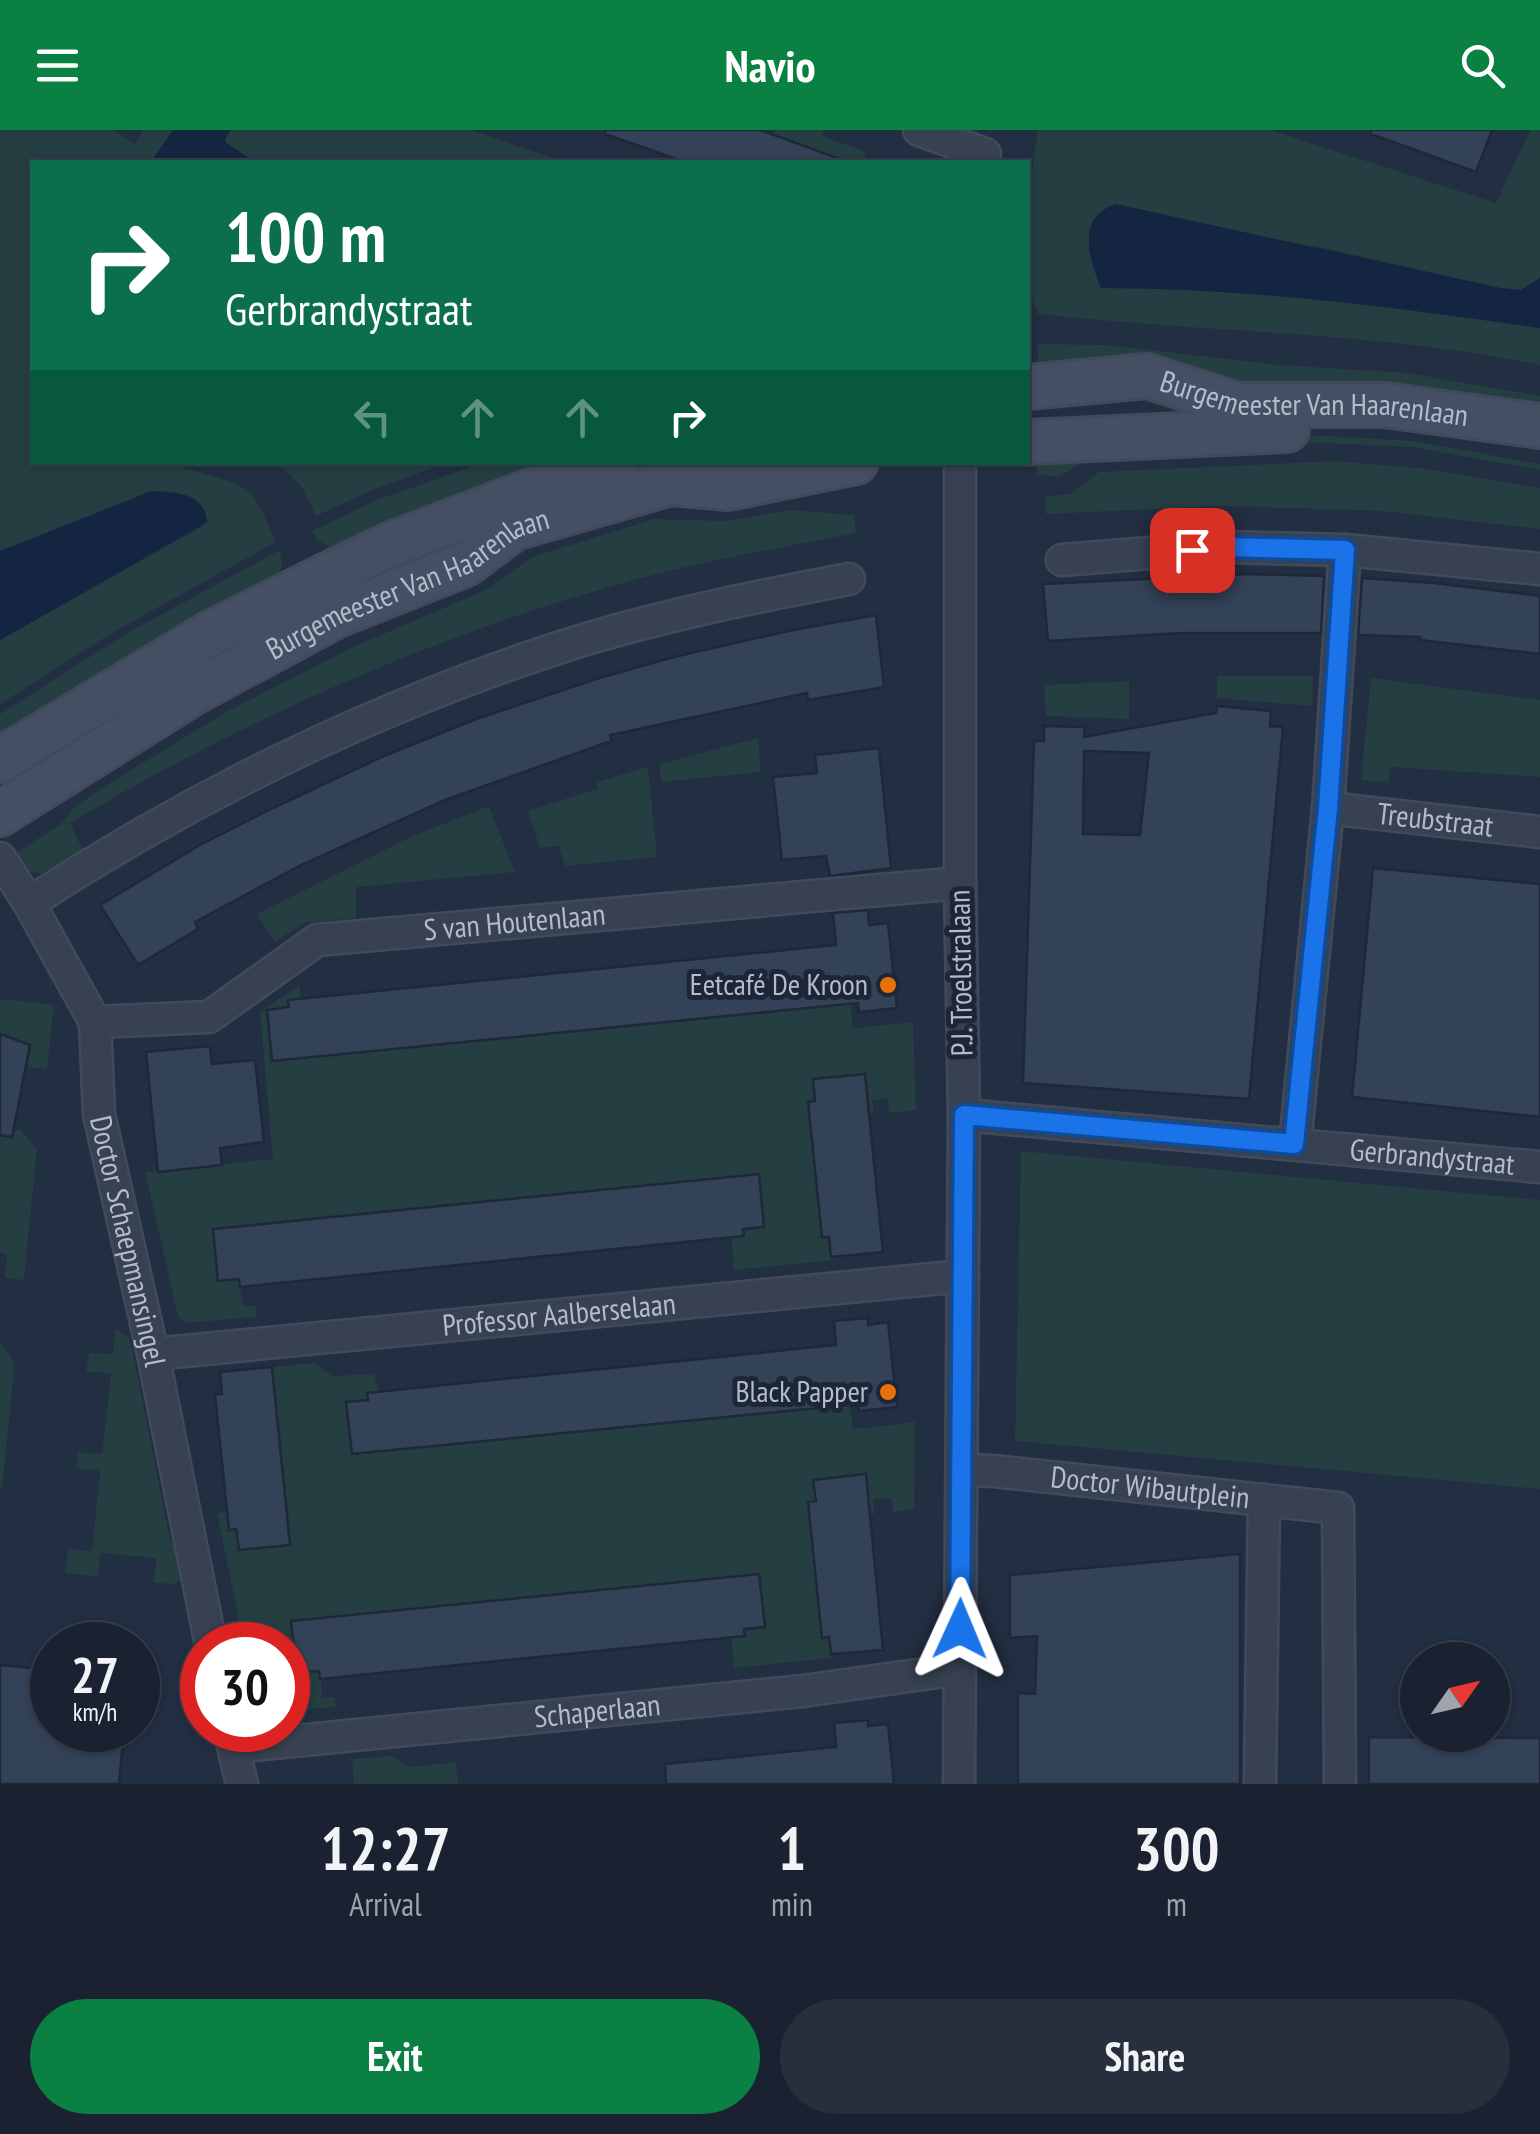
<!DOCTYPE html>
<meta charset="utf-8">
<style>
body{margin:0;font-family:"PT Sans Narrow",sans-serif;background:#272f3d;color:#f1f3f6;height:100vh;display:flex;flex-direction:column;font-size:38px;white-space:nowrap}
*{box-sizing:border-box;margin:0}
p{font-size:32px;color:#9fa4ab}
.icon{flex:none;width:55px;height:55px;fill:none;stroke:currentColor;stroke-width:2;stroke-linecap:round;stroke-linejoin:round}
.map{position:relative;height:1654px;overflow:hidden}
.drawer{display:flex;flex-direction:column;background:#1a2231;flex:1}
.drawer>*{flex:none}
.banner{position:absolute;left:30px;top:30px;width:1000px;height:305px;border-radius:0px;box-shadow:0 2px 8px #0004,0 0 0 2px #383f4d;background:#0b6e4f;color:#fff;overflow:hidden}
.needle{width:65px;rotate:56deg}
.controls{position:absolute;left:1400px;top:1512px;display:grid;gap:20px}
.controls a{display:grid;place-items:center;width:110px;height:110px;border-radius:50%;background:#1a2231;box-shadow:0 2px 8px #0004,0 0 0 2px #383f4d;font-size:50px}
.speed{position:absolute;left:30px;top:1492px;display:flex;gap:20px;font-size:50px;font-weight:700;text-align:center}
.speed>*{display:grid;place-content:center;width:130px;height:130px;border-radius:50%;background:#1a2231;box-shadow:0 2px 8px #0004,0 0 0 2px #383f4d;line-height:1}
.speed small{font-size:25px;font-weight:400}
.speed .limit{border:15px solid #d22;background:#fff;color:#111}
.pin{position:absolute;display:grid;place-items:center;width:85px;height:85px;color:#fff;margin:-42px;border-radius:20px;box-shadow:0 5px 15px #0006}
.me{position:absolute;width:110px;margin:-55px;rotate:1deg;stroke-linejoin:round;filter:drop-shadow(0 0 8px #0008)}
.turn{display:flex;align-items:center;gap:35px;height:210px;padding:0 30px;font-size:45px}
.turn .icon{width:130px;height:130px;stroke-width:2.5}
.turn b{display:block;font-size:70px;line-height:85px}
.lanes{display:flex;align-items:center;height:95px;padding:0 30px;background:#0003;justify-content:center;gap:50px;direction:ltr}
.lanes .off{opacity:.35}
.eta{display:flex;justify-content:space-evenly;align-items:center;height:170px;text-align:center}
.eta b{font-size:60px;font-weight:700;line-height:70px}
.primary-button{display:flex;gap:20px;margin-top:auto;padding:20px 30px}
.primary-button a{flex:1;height:115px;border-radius:60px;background:#0b8043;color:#fff;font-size:40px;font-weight:700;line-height:115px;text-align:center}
.primary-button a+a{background:#272f3d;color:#f1f3f6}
header{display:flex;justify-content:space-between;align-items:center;height:130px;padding:0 30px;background:#0b8043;color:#fff;font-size:45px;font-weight:700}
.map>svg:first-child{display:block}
.green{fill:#243e42}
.water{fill:#142541}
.building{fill:#344258;stroke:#1e2838;stroke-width:2.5;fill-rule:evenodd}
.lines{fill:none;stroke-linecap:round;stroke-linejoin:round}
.street-casing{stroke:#404a5a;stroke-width:35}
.secondary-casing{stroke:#404a5a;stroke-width:48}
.street{stroke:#374151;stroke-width:30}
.secondary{stroke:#444f64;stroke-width:42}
.route-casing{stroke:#114b97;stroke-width:25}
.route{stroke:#1a73e8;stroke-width:18}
.food-dot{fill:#e8710a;stroke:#1c2636;stroke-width:4}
.labels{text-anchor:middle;stroke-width:10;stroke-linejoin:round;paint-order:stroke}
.street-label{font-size:30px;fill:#b3bccc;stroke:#1c2636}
.poi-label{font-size:30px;fill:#b3bccc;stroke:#1c2636;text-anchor:end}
</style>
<header><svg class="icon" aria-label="menu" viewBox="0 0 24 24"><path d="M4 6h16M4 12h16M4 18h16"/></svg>Navio<svg class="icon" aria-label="search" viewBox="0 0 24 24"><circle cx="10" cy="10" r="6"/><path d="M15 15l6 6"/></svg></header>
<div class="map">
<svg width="1540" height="1654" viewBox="0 0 1540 1654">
<rect width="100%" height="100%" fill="#222e41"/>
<path class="green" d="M0,0H113L135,14L143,0H173L155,27L162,32H32V332L171,333C190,341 236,350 248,361C261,373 268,396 276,412L115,501L0,574V510L203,396L151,361L124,372L0,466Z
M231,0H471L563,32H255L226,13L225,8Z
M776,0H824L822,6L866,22L864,27L882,32H812L818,15L815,20L774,5Z
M1038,0H1270L1496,73L1530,0H1540V148L1521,160L1500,158L1315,116L1102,158C1249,158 1395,177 1540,198V235C1375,201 1205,203 1038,184C1018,133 1029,55 1038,0Z
M1038,214L1105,215L1280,235L1408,243L1540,266V284L1038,242Z
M1324,306L1414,311L1540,334V340L1412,317L1322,313L1093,326L1060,346L1037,345L1036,319Z
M1334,331L1421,338L1540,358V399L1382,381L1221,376L1046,384L1045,367L1070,364L1099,342Z
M277,333H446L370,361L316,386L301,356Z
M483,333H594L337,420L318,411L312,401L379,369Z
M790,380L854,385L856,403C784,417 712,429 641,448C439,503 249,587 70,693L83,720L41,744L25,740L16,723L61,694L74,678L100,659L228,581L353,517L488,459L532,427L654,389L726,391Z
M280,420L282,436L277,450L0,618V584L129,502Z
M1217,546H1313L1312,576L1217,568Z
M1371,548L1540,570V647L1391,637L1388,653L1361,650Z
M1129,551V589L1046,586L1044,555Z
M758,608L761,642L661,652L659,634Z
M648,637L657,727L565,736L559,716L540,718L528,681L597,659V652Z
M489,676L515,742L356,757V788L304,793L275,812L257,784L408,708Z
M300,855L301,868L288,870L289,877L267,880L273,931L818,877L849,861L853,898L913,892L916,980L890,983L887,968L872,971L874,983L869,984L865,944L808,972L823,1059L817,1060L819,1077L827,1089L820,1090L822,1106L829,1107L831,1127L835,1130L734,1140L731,1107L744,1106L758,1044L213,1099L218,1151L239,1149L243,1176H256L257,1187L186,1193L178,1186L145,1042L273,1029L260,882Z
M0,869L54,875L47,939L28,937L30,915L0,904Z
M21,1000L37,1020L24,1150L5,1148L7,1125L0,1122V1003Z
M1021,1021L1540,1070V1359L1015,1311Z
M115,1198L130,1208L170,1410L181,1409L184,1448L174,1454L154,1453L156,1428L101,1423L97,1447L65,1443L68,1419L92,1421L100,1341L76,1338L78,1322L102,1324L111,1244L86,1241L89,1223L113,1224Z
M0,1212L15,1233L2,1358H0Z
M314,1233L332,1246L374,1244L379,1261L368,1262V1270L346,1272L352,1324L818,1278L848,1261L853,1299L915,1292L914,1379L893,1382L891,1368L873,1369L874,1384H869L814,1350L816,1371L811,1403L822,1507H829L831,1528L734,1538L731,1508L744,1506V1499L765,1496L759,1444L291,1492L297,1543L319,1541L320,1548L333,1547L321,1551L322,1568L335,1567L336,1577L288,1581V1515H244L217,1383L227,1382L229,1399L289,1414L272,1237Z
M391,1626L410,1637L456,1632L458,1654H354L352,1629Z"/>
<path class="water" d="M173,0H231L225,8L226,13L255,32H162L154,27Z
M1116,74L1500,158L1521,160L1540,148V198C1395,177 1248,158 1101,158C1089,129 1075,87 1116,74Z
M152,361C176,362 205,363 207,392L0,510V421Z"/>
<path class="building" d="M605,0H760L840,29L839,32H685L605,4Z
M1371,0H1492L1476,42L1371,4Z
M1247,444L1324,446L1321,503H1181L1048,511L1043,454Z
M1362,448L1434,453L1540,466V524L1420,510V507L1358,505Z
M876,485L884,557L808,570L807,563L610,605L611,611L445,670L301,735L195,792L198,799L138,835L100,775L200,715L273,678L384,626L479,588L596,549L674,527L793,500Z
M1217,576L1271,581L1270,596L1283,597L1249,969L1023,953L1034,611H1044V596L1085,597L1084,607L1216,583ZM1084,621L1149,623L1140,705L1083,704Z
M879,618L891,738L830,746L826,726L782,730L773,647L817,643L815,625Z
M1373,738L1540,754V987L1352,967Z
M868,780L869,795L888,793L897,878L859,882L858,873L272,931L267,880L289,877L288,870L836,815L833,783Z
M0,904L30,915L12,1007L0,1005Z
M210,916L212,934L255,930L264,1012L220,1018L222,1035L158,1042L146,922Z
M865,944L883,1122L831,1127L829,1107H822L808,972L815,971L813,949Z
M759,1044L764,1097L743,1099L744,1106L240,1157L239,1149L218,1151L213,1099Z
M868,1188V1195L888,1192L897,1277L859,1281L858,1274L352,1324L346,1272L368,1270L367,1263L836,1215L834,1191Z
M272,1237L290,1415L239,1420L236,1399L229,1400L215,1265L222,1264L220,1242Z
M866,1344L883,1520L831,1524L829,1507L822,1508L808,1372L816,1371L813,1350Z
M1240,1424V1654H1018V1563L1035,1564L1037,1506L1010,1508V1445Z
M759,1444L765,1497L744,1499L745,1506L320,1549L319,1541L297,1543L291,1491Z
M0,1535L52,1540V1600H124L119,1654H0Z
M868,1590V1596L888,1594L894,1654H666L665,1634L836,1617L834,1593Z
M1369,1607L1540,1608V1654H1369Z"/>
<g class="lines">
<g class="street-casing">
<g id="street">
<path d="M919,0L985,24"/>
<path d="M1062,430L1225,417L1345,420L1540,439"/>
<path id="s1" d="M1328,678L1540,702"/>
<path id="s2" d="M0,728L29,773L95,892L99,984L153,1224L211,1515"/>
<path d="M29,773C201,661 387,571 583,510C670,484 759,466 849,449"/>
<path id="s3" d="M95,892L209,887L317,810L960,753"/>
<path id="s4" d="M964,985L1540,1037"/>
<path d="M1295,1014L1328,678L1345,420"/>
<path id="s5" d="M153,1224L963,1146"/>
<path id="s6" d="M963,1340L994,1341L1338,1378L1340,1654"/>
<path d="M229,1600L242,1654"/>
<path id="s7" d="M234,1617L803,1561L959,1539"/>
<path d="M959,1654L964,985L960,753V332"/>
<path d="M1260,1654L1264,1370"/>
</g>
</g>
<g class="secondary-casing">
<g id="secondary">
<path id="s8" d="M1028,257L1147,246L1238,275H1385L1540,296"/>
<path d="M1028,312L1287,300"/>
<path d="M0,630L209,504L317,450L389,415L591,338L616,332"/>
<path id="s9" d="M0,684L194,562L335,486L466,434L514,398L671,353L728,358L856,332"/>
</g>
</g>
<use href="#street" class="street"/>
<use href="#secondary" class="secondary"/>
</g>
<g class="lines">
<g class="route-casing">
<path id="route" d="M960,1499L964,985L1294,1014L1328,678L1345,420L1225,417L1192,420"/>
</g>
<use href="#route" class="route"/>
</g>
<g class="food-dot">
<circle cx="888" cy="855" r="10"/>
<circle cx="888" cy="1262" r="10"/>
</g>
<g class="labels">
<g class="street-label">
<text dy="10" stroke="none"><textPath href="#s8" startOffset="290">Burgemeester Van Haarenlaan</textPath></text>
<text dy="10" stroke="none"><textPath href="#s9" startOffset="470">Burgemeester Van Haarenlaan</textPath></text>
<text dy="10" stroke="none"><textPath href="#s1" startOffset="108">Treubstraat</textPath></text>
<text dy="10" stroke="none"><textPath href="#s3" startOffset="445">S van Houtenlaan</textPath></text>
<text transform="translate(961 843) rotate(-91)" y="10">P.J. Troelstralaan</text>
<text dy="10" stroke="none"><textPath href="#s4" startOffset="470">Gerbrandystraat</textPath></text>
<text dy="10" stroke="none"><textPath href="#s2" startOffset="412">Doctor Schaepmansingel</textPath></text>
<text dy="10" stroke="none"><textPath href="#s5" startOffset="408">Professor Aalberselaan</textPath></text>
<text dy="10" stroke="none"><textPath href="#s6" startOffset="188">Doctor Wibautplein</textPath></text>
<text dy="10" stroke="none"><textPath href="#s7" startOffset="365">Schaperlaan</textPath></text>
</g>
<g class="poi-label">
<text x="868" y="865">Eetcafé De Kroon</text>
<text x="868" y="1272">Black Papper</text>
</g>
</g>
</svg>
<div class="controls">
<a><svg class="needle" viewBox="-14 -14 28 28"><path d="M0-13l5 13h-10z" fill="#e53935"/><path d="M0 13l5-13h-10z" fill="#9fa4ab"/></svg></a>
</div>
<div class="speed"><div>27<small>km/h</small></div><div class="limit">30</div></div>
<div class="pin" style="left:1192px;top:420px;background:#d93025"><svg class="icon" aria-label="arrive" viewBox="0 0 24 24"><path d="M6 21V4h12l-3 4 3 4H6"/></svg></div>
<svg class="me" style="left:960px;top:1499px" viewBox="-20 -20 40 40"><path d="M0-17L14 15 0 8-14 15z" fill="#1a73e8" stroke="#fff" stroke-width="4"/></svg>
<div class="banner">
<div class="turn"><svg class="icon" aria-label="right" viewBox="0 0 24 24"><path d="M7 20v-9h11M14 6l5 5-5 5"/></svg><div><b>100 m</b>Gerbrandystraat</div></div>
<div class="lanes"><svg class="icon off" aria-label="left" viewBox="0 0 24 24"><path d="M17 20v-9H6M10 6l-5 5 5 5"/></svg><svg class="icon off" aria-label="ahead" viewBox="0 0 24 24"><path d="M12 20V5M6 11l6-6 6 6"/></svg><svg class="icon off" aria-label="ahead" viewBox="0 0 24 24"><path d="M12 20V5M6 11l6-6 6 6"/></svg><svg class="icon" aria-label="right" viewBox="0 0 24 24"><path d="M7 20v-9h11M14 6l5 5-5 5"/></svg></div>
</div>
</div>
<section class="drawer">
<div class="eta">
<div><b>12:27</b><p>Arrival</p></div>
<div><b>1</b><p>min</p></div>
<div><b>300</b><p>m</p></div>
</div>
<div class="primary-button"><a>Exit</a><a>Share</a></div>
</section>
